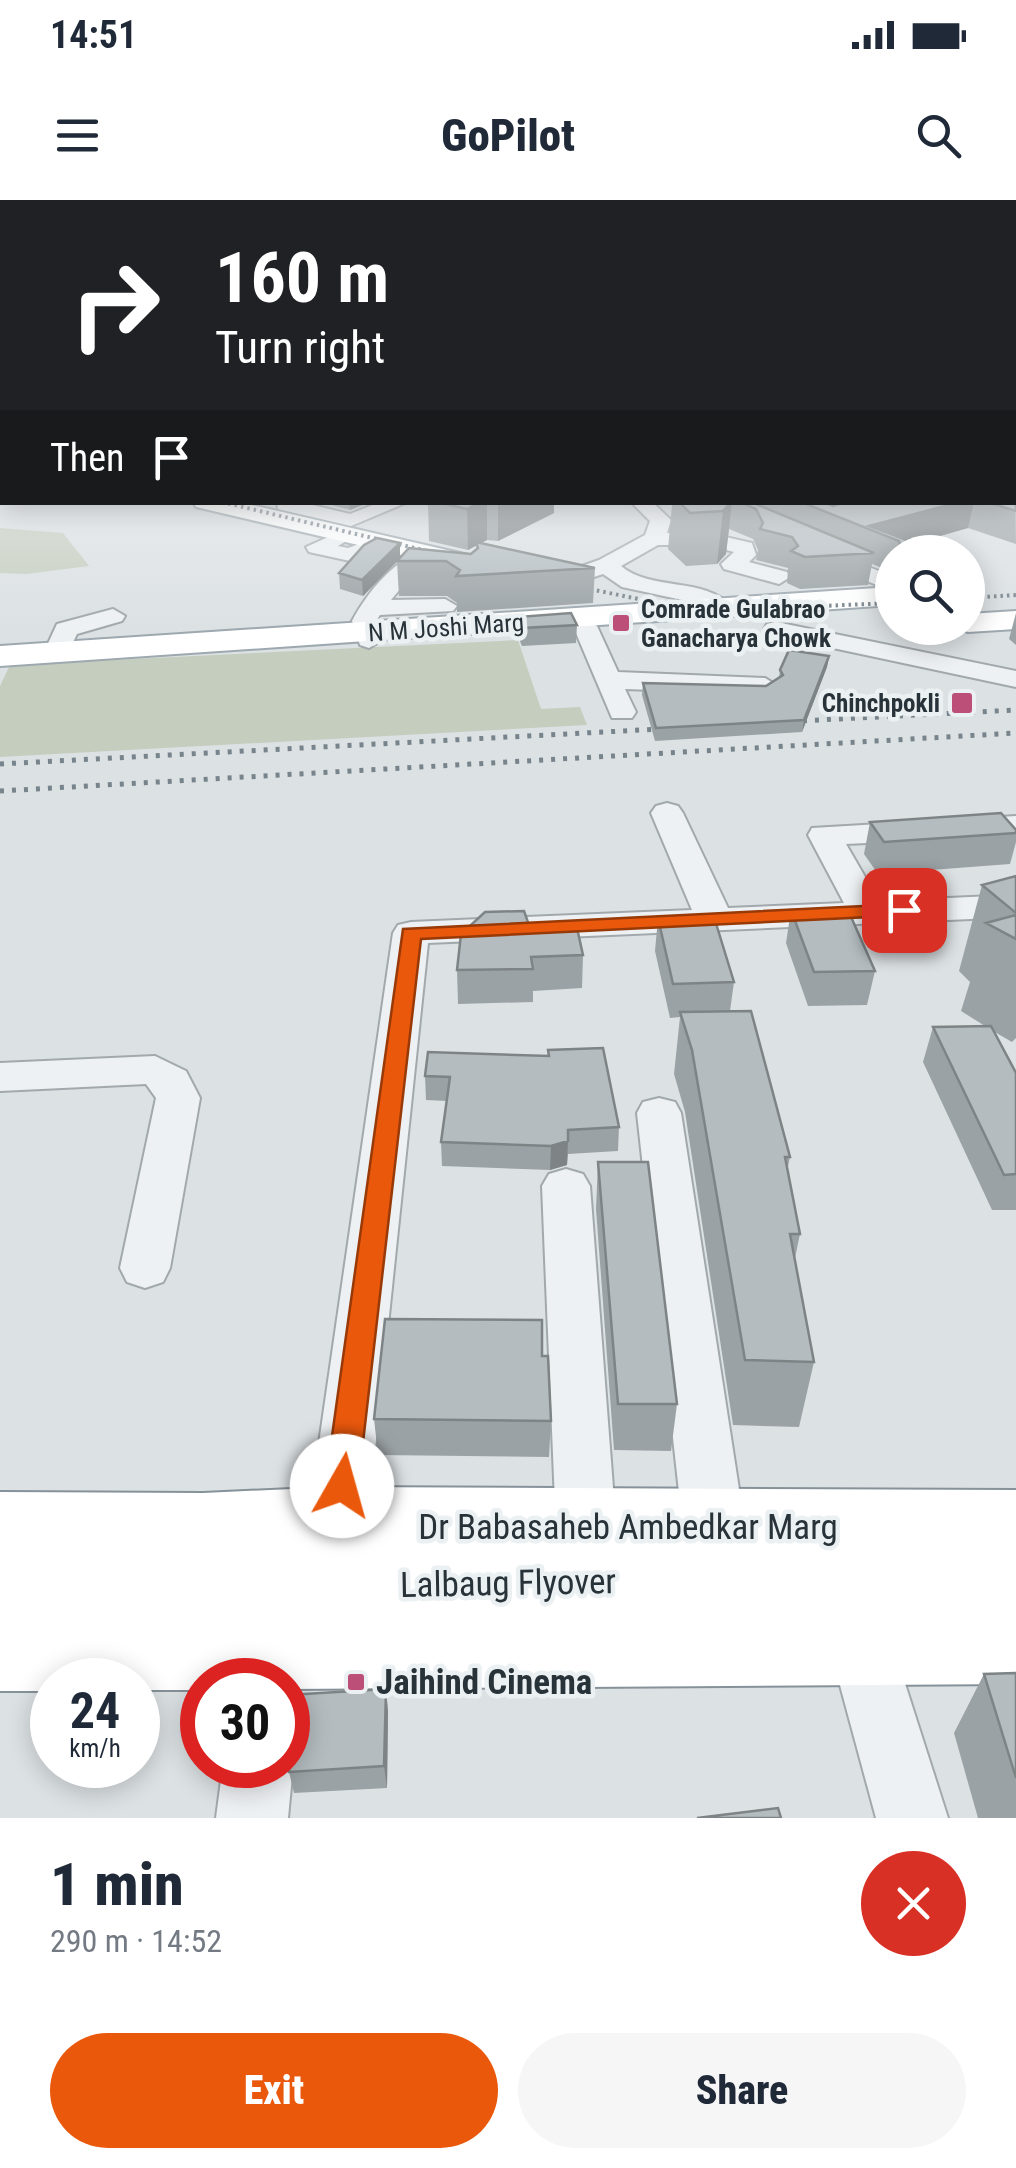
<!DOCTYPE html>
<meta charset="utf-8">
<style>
body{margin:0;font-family:"Roboto Condensed",sans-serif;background:#f6f6f7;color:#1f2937;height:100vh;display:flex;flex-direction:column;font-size:38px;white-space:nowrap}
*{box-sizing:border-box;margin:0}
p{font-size:32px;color:#747a83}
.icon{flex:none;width:55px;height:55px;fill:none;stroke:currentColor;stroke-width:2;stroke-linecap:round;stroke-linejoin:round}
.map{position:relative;height:1618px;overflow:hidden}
.panel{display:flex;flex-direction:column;background:#fff;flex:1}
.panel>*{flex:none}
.banner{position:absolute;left:0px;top:0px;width:1018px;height:305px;box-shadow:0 5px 25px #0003;background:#202124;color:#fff;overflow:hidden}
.controls{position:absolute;left:875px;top:335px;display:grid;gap:20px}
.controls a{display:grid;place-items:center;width:110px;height:110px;border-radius:50%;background:#fff;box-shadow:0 5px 25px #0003;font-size:50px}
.speed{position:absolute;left:30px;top:1458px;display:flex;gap:20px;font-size:50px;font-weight:700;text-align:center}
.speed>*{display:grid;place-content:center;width:130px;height:130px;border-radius:50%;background:#fff;box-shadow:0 5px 25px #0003;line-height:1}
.speed small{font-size:25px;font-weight:400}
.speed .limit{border:15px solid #d22;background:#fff;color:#111}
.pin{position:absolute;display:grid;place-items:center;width:85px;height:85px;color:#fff;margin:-42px;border-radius:20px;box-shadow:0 5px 15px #0006}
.me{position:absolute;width:110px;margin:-55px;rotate:7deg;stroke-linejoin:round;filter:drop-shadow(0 0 8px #0008)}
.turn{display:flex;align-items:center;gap:35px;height:210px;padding:0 50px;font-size:45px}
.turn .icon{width:130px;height:130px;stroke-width:2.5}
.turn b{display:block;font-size:70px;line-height:85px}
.then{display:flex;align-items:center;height:95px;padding:0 50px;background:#0003;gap:20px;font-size:38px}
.round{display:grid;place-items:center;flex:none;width:105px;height:105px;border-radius:52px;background:#f6f6f7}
.head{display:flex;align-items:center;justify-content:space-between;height:170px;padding:0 50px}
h1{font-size:60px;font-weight:800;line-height:75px}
.action{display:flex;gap:20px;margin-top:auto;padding:20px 50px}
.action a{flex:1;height:115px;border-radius:60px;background:#ea580c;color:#fff;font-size:40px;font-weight:800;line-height:115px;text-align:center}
.action a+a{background:#f6f6f7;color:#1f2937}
.status{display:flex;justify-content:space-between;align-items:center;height:70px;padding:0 50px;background:#fff;direction:ltr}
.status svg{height:28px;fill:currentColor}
header{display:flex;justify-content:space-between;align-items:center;height:130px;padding:0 50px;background:#fff;font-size:45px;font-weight:800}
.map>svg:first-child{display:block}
.green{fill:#c5cdbe}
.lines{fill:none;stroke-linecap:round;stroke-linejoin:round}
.minor-casing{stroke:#a2a9ad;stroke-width:4}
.major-casing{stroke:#9da8af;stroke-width:4}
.highway-casing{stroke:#869299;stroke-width:4}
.minor{fill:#eef1f3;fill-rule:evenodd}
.major{fill:#fff;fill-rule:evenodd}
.highway{fill:#fff;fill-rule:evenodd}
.rail-far1{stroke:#78848c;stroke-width:4;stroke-dasharray:2.5 4;stroke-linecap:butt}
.rail{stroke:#78848c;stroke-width:5;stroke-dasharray:4 8;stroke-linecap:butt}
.wall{fill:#9ba2a5}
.shaded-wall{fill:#7e8486}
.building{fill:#b4bcc0;stroke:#7e8486;stroke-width:2.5}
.route{fill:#ea580c;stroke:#983908;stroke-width:2.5}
.poi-dot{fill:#bc4f77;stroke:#ebf0f2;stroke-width:4}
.labels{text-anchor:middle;stroke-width:9;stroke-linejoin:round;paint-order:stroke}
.far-poi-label{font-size:25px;font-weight:bold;fill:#283239;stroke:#ebf0f2;text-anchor:start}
.far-street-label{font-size:25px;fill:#283239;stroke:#ebf0f2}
.near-street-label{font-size:35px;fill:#283239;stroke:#ebf0f2}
.near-poi-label{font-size:35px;font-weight:bold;fill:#283239;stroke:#ebf0f2;text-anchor:start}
</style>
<div class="status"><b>14:51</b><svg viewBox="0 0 49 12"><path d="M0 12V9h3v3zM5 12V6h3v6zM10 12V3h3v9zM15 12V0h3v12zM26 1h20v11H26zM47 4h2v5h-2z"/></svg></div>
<header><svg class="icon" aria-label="menu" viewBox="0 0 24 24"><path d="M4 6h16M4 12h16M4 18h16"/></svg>GoPilot<svg class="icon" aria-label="search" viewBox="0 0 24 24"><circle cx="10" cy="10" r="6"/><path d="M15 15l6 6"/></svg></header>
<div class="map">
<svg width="1016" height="1618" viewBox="0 0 1016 1618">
<rect width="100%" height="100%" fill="#dce1e4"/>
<path class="green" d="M0,328L63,333L89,366L26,374L0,373Z
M518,440L541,509L580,507L587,525L0,557V486L10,465Z"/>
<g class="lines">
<g class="minor-casing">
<path id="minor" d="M1015,247H1016V257H1015Z
M0,288L2,289V301L0,300Z
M277,302H300L350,314L380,302H408L351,326L278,309Z
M631,302H652L671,320L667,333H708L752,343L756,355L749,362L787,372L790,377L779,384L724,369L721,364L734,352L708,345H658L621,366C652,392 705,376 732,407L720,414L687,401L622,387L603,374L570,385L562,383L559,378L562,373L599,360L645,335L650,321Z
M346,329L356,335L338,346L348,348L379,337L390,343L350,361L309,352L306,347Z
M430,348L441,354L415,371L391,400L445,399L457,406L453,411L380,415L376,421L382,440L369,448L360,445L352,421C368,391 396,357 430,348Z
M822,349L892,376V391L814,360L811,355L814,350Z
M113,409L125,416L122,421L77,434L66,457L57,460L44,452L57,424Z
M585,419L597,426L618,472L765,478L778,486L765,494L625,489L636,512L632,518H612L573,426Z
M776,422L1016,471V487L767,434L764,429L767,424Z
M667,603L678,606L683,613L728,708L844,703L808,635L812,628L1016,616V636L846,644L879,701L1016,695V717L428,743L367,1326L359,1346L337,1355L315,1346L307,1326L393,733L398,725L411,722L692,710L651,613L656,606Z
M155,856L186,871L200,898L170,1068L163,1082L145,1088L127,1082L120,1068L156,898L146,884L0,891V863Z
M659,898L675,902L681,913L745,1328L736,1348L714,1357L692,1348L683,1328L637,913L643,902Z
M566,969L583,974L590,986L616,1327L608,1347L586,1356L564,1347L556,1327L542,986L549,974Z
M861,1408L884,1418L948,1618H876L828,1441L838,1418Z
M288,1551L293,1565L288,1618H216L223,1565H288Z"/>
</g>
<g class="major-casing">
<path id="major" d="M0,248L2,249V263L0,262Z
M193,302H239L473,356L487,364L473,372L196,307Z
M892,387V405L0,466V446Z
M1016,411V429L968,432L956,428H968V414Z"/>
</g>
<g class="highway-casing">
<path id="highway" d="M335,1287L1016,1290V1484L288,1489V1480H202V1490H138V1480H52V1491H0V1292L203,1293Z"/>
</g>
<use href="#minor" class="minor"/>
<use href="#major" class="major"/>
<use href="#highway" class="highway"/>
<path class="rail-far1" d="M222,302L444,355
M565,384L668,405L726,410L892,403
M968,398L1016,395"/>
<path class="rail" d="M779,522L1016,510
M0,564L679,528
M0,591L1016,533"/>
</g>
<path class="wall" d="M1015,256L1016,344L968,328L915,343L923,346L921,352H892V372L872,364L868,385L800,389L787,383L788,368L756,360L758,350L753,339L729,329L726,354L717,364L686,366L668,349L672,304L669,302H823L833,306L845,302H1015Z
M320,302H370L350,310Z
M428,302H554V313L498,341L487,340L481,343L595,368L593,403L457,412V403L447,396H399L397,362L363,396L340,389L339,373L400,343V358L471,354L477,349L476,345L468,350L429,341Z
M1016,413V445L1009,439Z
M517,417L577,425L576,443L522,446L517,434Z
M829,456L827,467L802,532L655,541L642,495L643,483L766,486L779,478L780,470Z
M870,622L1016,630V642L1010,664L878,674L864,654Z
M1016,676V838L1012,842L993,831L1016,873V1010H992L923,862L933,827L985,826L961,811L970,782L959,771L982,685Z
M791,710L875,771L867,805L808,806L786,743Z
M658,718L734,782L730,811L790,957L787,971L800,1034L795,1058L814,1162L799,1227L733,1225L685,912L674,874L680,817L670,818L655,751Z
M531,731L583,755L582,788L533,791V802L458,804L457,770Z
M548,850L619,927L618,951L568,954L567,965L550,970L442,966L441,942L447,901L426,900L425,876L548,856Z
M598,962L677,1204L671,1251L614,1250L596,1009Z
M542,1156L551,1221L549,1257L378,1255L374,1219Z
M1016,1473V1618H978L954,1533L984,1474Z
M386,1489L388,1512L387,1588L294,1593L289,1572L291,1550L290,1548H288V1495Z"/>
<path class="shaded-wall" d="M349,302H370L350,310Z
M480,302H487V340L468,350L467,309Z
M498,302H554V313L498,341Z
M732,302L726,354L717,364L723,311Z
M960,302H974L968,328L901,347L899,341L869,326Z
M400,343V358L363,396L362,380Z
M923,346L921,352H901L902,350Z
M829,456L827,467L802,532L804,520Z
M568,941L567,965L550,970L551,946Z
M386,1489L388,1512L387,1588L384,1566Z"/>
<path class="building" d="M1015,298L1016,311L987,302H1015Z
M437,302H480L467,309Z
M679,302H731L723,311L690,313Z
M740,302H751L874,353L805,357L791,351L798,346L792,337L760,329L763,323L756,309Z
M801,302H823L833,306L845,302H960L869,326L923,346L902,350L899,341Z
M377,338L400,343L362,380L339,373L364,345Z
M476,342L595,368L456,376L460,370L446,361H397L409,348L471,354L478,348Z
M571,413L577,425L522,428L517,417Z
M789,450L829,456L804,520L656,528L643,483L766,486L783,475L780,470Z
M1001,613L1016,630V633L884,642L870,622Z
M1016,676V713L982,685Z
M791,710H848L875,771L814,772Z
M524,711L531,731L577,728L583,755L531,757L533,769L457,770L461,734L485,712Z
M1016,715V739L986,723Z
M714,717L734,782L673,784L658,718Z
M751,811L790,957H785L800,1034H790L814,1162L745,1160L692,850L680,812Z
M991,826L1016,873V974L1004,975L933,827Z
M603,848L619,927L568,930V941L551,946L441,942L450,877L425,876L428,852L549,856L548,850Z
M598,962H648L677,1204H618Z
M385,1119L542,1120V1156H548L551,1221L374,1219Z
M1016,1473V1578L984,1474Z
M386,1489L384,1566L289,1572L291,1543L288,1534V1495Z
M778,1608L781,1618H697Z"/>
<linearGradient id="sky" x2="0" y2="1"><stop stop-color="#89b4d8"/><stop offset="0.47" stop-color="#eff2f3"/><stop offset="1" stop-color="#eff2f3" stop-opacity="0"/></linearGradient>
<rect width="1016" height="427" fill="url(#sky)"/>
<path class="route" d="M904,704L911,706V715L421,739L358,1286L353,1297L342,1302L330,1297L325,1286L403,729Z"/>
<g class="poi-dot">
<rect x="611" y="413" width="20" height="20" rx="5"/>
<rect x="950" y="491" width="24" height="24" rx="5"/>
<rect x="346" y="1472" width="20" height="20" rx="5"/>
</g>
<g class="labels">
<g class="far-poi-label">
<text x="641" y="418">Comrade Gulabrao<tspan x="641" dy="29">Ganacharya Chowk</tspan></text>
<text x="940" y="512" text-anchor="end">Chinchpokli</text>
</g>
<g class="far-street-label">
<text transform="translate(446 427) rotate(-4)" y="9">N M Joshi Marg</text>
</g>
<g class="near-street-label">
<text x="628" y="1339">Dr Babasaheb Ambedkar Marg</text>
<text transform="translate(508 1383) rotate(-1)" y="12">Lalbaug Flyover</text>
</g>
<g class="near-poi-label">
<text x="376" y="1494">Jaihind Cinema</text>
</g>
</g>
</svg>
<div class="controls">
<a><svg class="icon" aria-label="search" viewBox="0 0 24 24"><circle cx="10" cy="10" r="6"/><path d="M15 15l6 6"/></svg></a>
</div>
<div class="speed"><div>24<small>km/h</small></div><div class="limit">30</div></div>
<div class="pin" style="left:904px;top:710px;background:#d93025"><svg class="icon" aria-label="arrive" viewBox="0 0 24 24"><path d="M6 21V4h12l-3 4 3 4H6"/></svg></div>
<svg class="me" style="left:342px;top:1286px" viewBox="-20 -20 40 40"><circle r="19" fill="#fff"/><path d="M0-13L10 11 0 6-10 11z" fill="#ea580c"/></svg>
<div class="banner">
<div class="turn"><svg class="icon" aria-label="right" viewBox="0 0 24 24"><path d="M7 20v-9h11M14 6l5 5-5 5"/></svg><div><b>160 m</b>Turn right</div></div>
<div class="then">Then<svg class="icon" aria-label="arrive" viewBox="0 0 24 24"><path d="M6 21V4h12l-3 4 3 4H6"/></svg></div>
</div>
</div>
<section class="panel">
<div class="head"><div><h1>1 min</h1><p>290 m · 14:52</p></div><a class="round" style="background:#d93025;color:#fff"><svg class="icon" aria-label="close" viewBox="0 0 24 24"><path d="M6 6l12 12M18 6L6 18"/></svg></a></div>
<div class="action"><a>Exit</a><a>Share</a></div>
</section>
